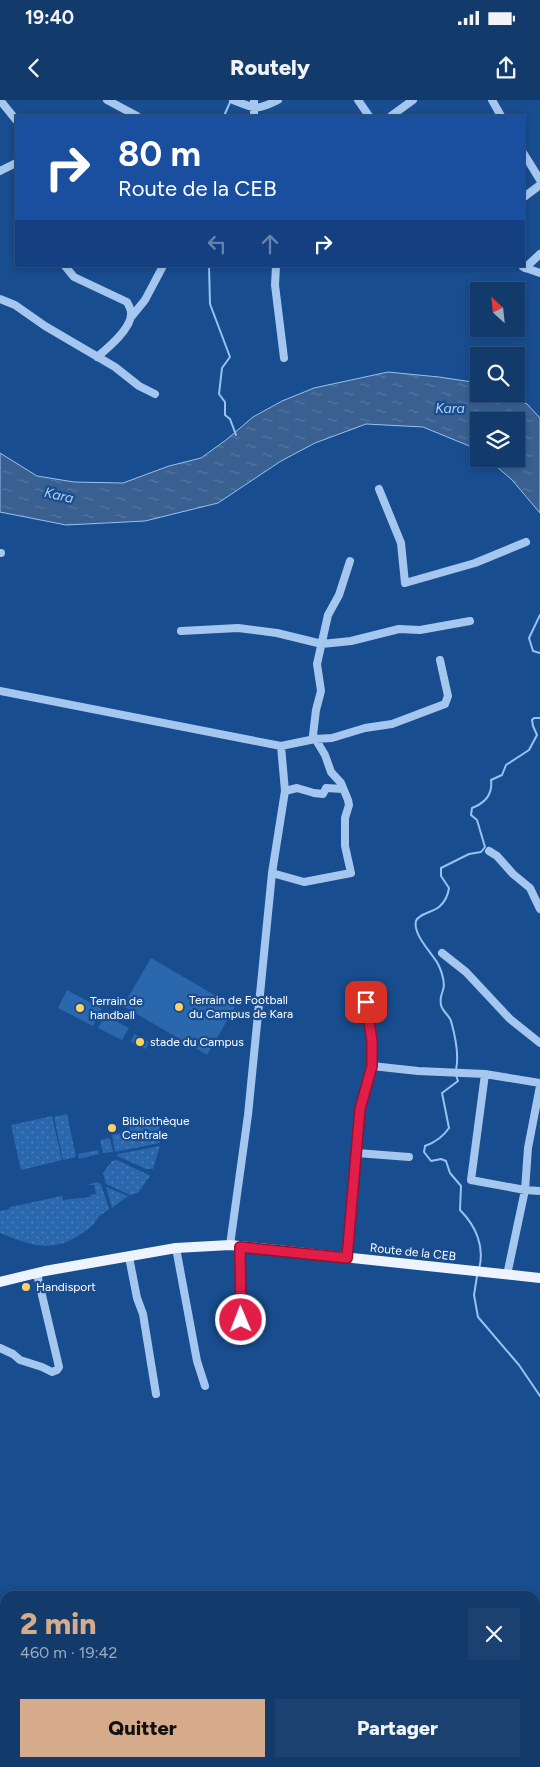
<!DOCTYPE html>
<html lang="fr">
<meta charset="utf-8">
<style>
body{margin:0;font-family:Figtree,sans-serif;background:#1b4171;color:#f1f3f6;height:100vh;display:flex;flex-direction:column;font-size:19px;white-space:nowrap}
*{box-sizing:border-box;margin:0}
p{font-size:16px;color:#9cadc1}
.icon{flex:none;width:28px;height:28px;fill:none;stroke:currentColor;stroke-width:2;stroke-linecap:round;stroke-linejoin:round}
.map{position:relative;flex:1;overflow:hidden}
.panel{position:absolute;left:0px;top:1491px;width:540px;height:176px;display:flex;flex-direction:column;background:#123a6b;border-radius:15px 15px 0 0;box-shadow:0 2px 8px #0003,0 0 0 1px #31547e}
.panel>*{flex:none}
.top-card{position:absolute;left:15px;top:15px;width:510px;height:152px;border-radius:0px;box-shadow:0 2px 8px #0003,0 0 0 1px #31547e;background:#1a4fa0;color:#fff;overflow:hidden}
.needle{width:32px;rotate:333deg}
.controls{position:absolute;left:470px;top:182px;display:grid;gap:10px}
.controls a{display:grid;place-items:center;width:55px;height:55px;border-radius:0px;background:#123a6b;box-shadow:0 2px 8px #0003,0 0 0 1px #31547e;font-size:25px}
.pin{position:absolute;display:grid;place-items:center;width:42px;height:42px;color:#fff;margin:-21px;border-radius:10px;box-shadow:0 2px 8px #0006}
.me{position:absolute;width:55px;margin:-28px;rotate:359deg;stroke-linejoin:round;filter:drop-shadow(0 0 4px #0008)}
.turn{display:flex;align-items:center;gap:18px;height:105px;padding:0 20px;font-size:22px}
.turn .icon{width:65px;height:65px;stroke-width:2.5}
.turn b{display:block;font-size:35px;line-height:42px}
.lanes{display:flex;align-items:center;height:48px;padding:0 20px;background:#0003;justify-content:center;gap:25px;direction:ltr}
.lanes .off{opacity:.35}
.round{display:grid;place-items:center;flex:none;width:52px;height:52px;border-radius:0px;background:#1b4171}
.head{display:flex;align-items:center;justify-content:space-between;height:85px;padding:0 20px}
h1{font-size:30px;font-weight:800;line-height:38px;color:#d6ab8b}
.action{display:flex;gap:10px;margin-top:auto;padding:10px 20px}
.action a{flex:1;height:58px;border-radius:0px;background:#d6ab8b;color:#111;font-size:20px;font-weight:800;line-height:58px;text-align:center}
.action a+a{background:#1b4171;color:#f1f3f6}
.status{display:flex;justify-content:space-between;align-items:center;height:35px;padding:0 25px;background:#123a6b;direction:ltr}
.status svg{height:14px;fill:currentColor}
header{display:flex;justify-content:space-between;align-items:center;height:65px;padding:0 20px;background:#123a6b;font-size:22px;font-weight:800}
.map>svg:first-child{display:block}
.grass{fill:url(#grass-dots)}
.garden{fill:#2a67ad}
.water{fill:url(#water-ripples);stroke:#97c2f2}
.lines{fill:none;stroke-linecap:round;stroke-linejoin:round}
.stream{stroke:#97c2f2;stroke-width:2}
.minor{stroke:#a5c7ef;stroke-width:8}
.major{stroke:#edf4ff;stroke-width:10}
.highway{stroke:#fff;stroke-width:11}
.route-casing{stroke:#92132f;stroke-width:12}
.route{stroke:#e11d48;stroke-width:9}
.poi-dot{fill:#ffd163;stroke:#184d8f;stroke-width:2}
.labels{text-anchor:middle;stroke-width:4.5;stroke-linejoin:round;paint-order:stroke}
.poi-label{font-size:12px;fill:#fff;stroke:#184d8f;text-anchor:start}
.street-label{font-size:12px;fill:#fff;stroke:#184d8f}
.water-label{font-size:14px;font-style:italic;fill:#b1d1f6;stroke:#184d8f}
</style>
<div class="status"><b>19:40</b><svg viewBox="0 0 49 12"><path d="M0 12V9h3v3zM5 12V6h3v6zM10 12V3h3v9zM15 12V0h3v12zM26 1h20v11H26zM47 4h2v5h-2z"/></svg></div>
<header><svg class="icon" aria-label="back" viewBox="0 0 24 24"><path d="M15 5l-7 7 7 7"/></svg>Routely<svg class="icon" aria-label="share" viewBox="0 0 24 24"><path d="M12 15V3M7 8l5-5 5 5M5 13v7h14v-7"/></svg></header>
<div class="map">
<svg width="540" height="1667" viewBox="0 0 540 1667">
<defs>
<pattern id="grass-dots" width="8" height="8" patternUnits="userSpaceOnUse" patternTransform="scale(1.25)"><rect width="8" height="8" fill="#2a67ad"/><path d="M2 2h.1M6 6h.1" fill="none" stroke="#4a7eb9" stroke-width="1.8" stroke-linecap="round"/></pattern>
<pattern id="water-ripples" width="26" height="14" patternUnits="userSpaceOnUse" patternTransform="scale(1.25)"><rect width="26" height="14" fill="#396090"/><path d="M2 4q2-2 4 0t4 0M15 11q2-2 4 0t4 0" fill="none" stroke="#5778a1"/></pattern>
</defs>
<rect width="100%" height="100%" fill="#184d8f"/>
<path class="grass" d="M67,1014L76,1057L63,1060L54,1017Z
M52,1016L62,1060L21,1070L11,1025Z
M159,1016L160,1043L115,1052L112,1035L130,1031L129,1021Z
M110,1038L113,1052L103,1053L100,1040Z
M160,1046L153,1069H146L117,1056L118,1054Z
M98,1050L99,1054L79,1059L78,1054Z
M117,1060L149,1075L150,1076L138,1093L130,1095L106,1084L103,1073L112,1061Z
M97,1082L101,1084L109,1109C106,1112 99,1115 97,1119C95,1121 95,1123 93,1125C58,1154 39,1149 0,1133V1111L9,1109L10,1107L62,1096L63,1100L90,1097V1095L96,1094L94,1085H87Z
M106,1087L128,1096L112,1108Z"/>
<path class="garden" d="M151,858L235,907L207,955L123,906Z
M67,890L102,909L93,926L58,908Z
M105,915L129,928L122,940L98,928Z
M134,934L149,942L146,949L131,942Z"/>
<path class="water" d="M388,272L439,277L479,283V294H507L527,304L540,318V413L512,380L488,359H516V321H479V350L423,327L366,324L315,343L281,361L218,403L145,421L66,425L0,412V353L37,376L74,382L123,383L169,366L201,358L226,340L253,317L282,301L314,288Z"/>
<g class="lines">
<path class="stream" d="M224,16L231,0
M209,166L210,204L230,257L222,268L219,294L225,302V315L230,319L236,335
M540,515L529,538L533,551L540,553
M456,970C459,956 455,935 451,921C449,915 442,911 441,905C440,899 441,896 443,890C446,882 440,865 434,858C428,849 413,833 416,821C418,814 433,812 439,807C445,802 448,795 449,788L441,776V768L469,754L481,752L485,747L477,720L471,715L472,708C485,703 493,695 491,680L502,675L506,665L529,650L537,635L533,626L532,620L534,618H540
M456,975L458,981L442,993L449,1028C443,1037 436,1042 425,1046L424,1052L431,1061L441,1059L446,1061L450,1073L461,1086L460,1110C476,1126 485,1147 479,1169
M477,1176L474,1195L478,1217L519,1265L540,1296
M535,1627L540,1619
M517,1667L519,1662"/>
<path class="minor" d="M0,0L16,20
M107,0L137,16
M233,0C256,9 256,11 278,0
M254,0V16
M358,0L369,16
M492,0L501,16
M391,16L413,0
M524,54L540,80
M0,71L16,63
M524,97L540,85
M65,166L74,177L127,202C129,206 131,209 131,213C132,228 108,248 97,257
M276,166L275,185L284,258
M523,167L540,173
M525,168L540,154
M0,199L15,205L45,226L115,267L139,286L155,294
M132,216L145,200L163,166
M379,389L401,443L405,483L475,463L526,442
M0,453H1
M181,531L238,528L277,533L322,544L351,541L399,529L420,530L470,521
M0,591L281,646L285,691L272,773L248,1015L230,1145
M281,646L315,639L332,638L365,628L392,624L445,604L448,596L440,560
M285,691L297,688L314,693L323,694L326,688L343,689
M489,751L497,756L513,774L530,788L540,809
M272,773L304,782L351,773L345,746V718L349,705L348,700L341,683L331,672L325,655L313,635L316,610L321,591L317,564L328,515L339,495L350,461
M442,853L466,872L510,919L540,943
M372,966L418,971L485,974L540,983
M485,974L471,1080L525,1090L540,1091
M357,1053L409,1057
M241,1147V1221
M176,1148L197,1261L205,1286
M129,1157L137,1198L143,1214L156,1294
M347,1158L360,1009L372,966V941L366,902
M507,1175L525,1090L528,1048L540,986
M0,1248L13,1254L20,1260L42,1267L52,1272L57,1270L59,1267L37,1174"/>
<path class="major" d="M0,1182L45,1171L176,1148L230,1145L540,1178"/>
<path class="highway" d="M0,1596L5,1599
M134,1662L143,1667"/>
</g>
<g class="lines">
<g class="route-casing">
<path id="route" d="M241,1220L240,1147L347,1158L360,1009L372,966V941L366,902"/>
</g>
<use href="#route" class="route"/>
</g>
<g class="poi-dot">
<circle cx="179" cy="907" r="5"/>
<circle cx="80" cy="908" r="5"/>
<circle cx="140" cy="942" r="5"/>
<circle cx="112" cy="1028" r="5"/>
<circle cx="26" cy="1187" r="5"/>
</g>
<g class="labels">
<g class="poi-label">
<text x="189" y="904">Terrain de Football<tspan x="189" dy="14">du Campus de Kara</tspan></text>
<text x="90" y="905">Terrain de<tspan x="90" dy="14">handball</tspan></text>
<text x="150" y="946">stade du Campus</text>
<text x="122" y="1025">Bibliothèque<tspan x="122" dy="14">Centrale</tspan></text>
<text x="36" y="1191">Handisport</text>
</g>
<g class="street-label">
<text transform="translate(413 1152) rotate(6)" y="4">Route de la CEB</text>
</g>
<g class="water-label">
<text x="450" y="313">Kara</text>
<text transform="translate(59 395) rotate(13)" y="5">Kara</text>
</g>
</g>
</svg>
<div class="controls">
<a><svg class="needle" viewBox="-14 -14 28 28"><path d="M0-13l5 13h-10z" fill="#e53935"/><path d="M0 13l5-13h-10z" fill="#9cadc1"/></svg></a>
<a><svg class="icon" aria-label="search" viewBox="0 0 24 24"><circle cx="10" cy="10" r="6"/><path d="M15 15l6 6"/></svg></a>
<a><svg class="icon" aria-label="layers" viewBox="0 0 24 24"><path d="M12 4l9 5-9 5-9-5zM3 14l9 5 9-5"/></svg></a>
</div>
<div class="pin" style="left:366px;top:902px;background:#d93025"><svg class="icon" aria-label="arrive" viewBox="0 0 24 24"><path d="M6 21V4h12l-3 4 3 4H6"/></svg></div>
<svg class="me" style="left:241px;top:1220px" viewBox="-20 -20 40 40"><circle r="17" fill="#e11d48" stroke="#fff" stroke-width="3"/><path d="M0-11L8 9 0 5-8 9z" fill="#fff"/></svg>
<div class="top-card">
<div class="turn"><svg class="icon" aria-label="right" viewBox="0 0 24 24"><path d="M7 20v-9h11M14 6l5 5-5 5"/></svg><div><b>80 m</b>Route de la CEB</div></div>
<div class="lanes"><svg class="icon off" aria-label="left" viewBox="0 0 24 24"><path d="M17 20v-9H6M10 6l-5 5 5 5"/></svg><svg class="icon off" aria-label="ahead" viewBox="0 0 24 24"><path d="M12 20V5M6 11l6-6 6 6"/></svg><svg class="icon" aria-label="right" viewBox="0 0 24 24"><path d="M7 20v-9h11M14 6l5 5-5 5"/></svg></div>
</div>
<section class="panel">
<div class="head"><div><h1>2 min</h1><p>460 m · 19:42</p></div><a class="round"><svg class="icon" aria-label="close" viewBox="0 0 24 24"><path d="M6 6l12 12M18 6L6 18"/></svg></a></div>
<div class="action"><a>Quitter</a><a>Partager</a></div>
</section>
</div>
